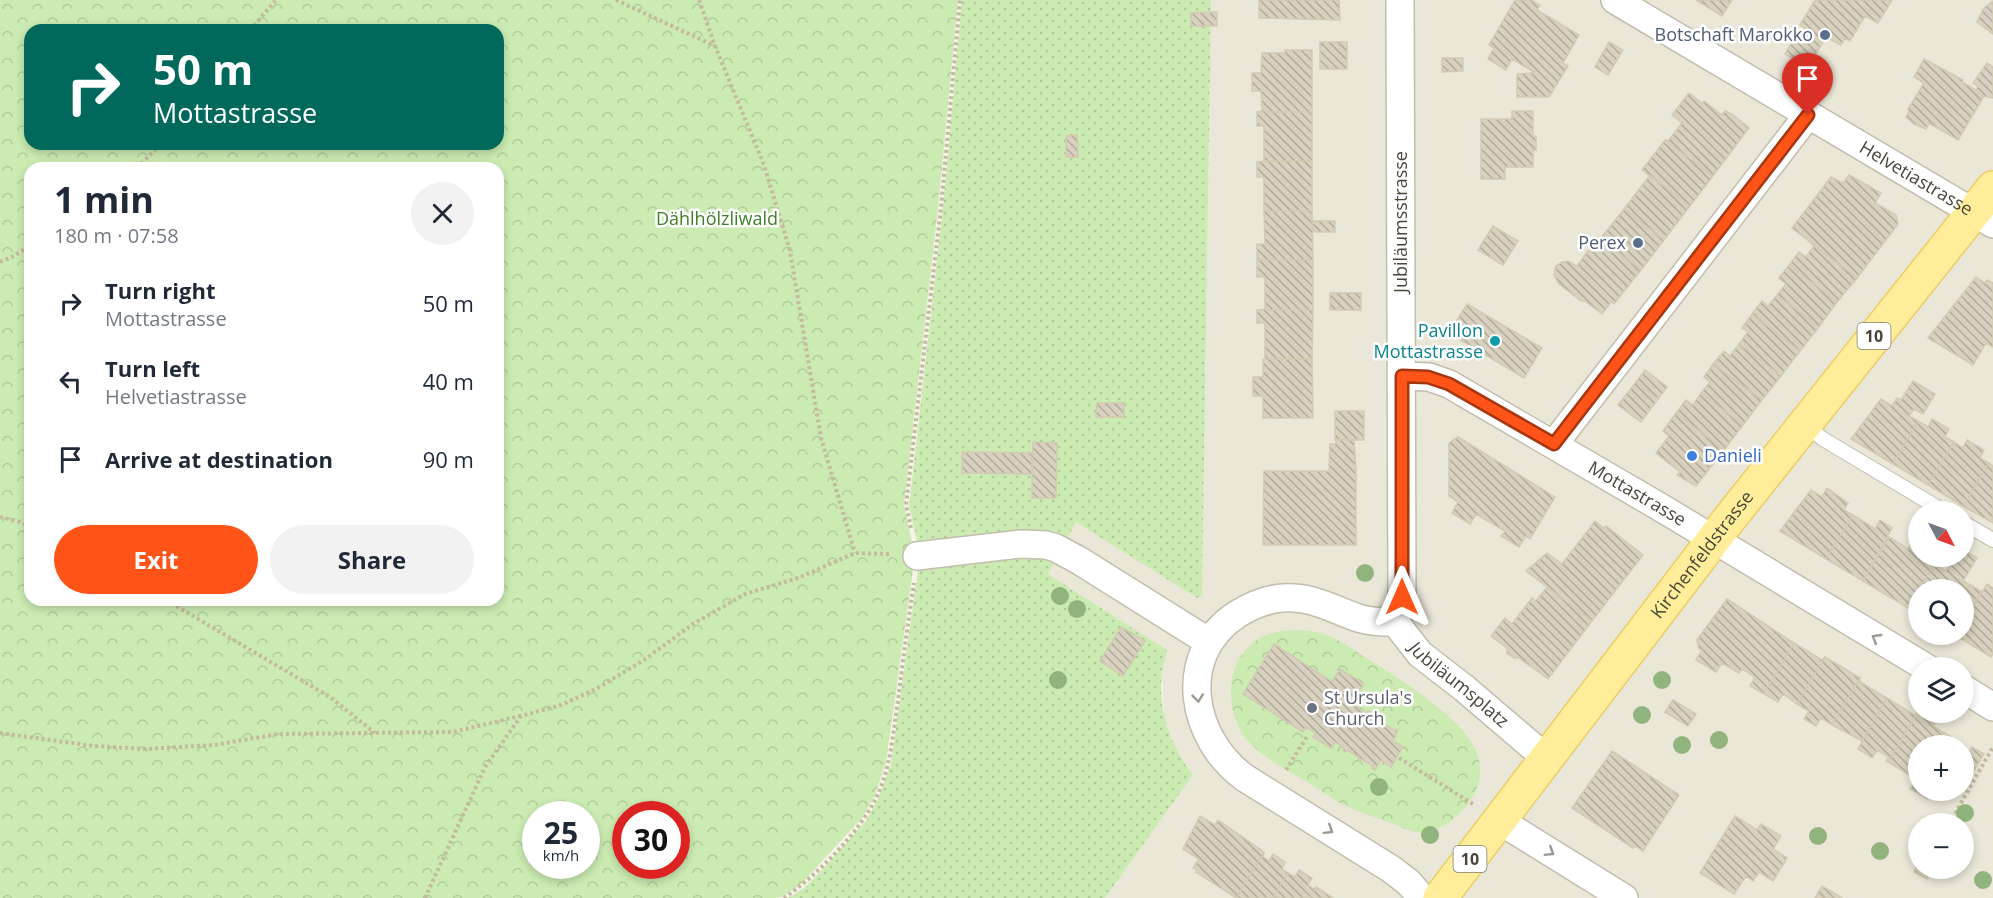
<!DOCTYPE html>
<meta charset="utf-8">
<style>
body{margin:0;font-family:"Open Sans",sans-serif;background:#f2f2f3;color:#1f2937;height:100vh;display:flex;flex-direction:column;font-size:22px;white-space:nowrap}
*{box-sizing:border-box;margin:0}
p{font-size:20px;color:#747a83}
.icon{flex:none;width:33px;height:33px;fill:none;stroke:currentColor;stroke-width:2;stroke-linecap:round;stroke-linejoin:round}
.map{position:relative;flex:1;overflow:hidden}
.panel{position:absolute;left:24px;top:162px;width:480px;height:444px;display:flex;flex-direction:column;background:#fff;border-radius:18px;box-shadow:0 3px 9px #0003}
.panel>*{flex:none}
.top-card{position:absolute;left:24px;top:24px;width:480px;height:126px;border-radius:18px;box-shadow:0 3px 9px #0003;background:#00695c;color:#fff;overflow:hidden}
.needle{width:39px;rotate:131deg}
.buttons{position:absolute;left:1908px;top:501px;display:grid;gap:12px}
.buttons a{display:grid;place-items:center;width:66px;height:66px;border-radius:50%;background:#fff;box-shadow:0 3px 9px #0003;font-size:30px}
.speed{position:absolute;left:522px;top:801px;display:flex;gap:12px;font-size:30px;font-weight:700;text-align:center}
.speed>*{display:grid;place-content:center;width:78px;height:78px;border-radius:50%;background:#fff;box-shadow:0 3px 9px #0003;line-height:1}
.speed small{font-size:15px;font-weight:400}
.speed .limit{border:9px solid #d22;background:#fff;color:#111}
.pin{position:absolute;display:grid;place-items:center;width:51px;height:51px;color:#fff;margin:-62px -26px;border-radius:50% 50% 50% 0;rotate:-45deg;box-shadow:0 0 6px #0007}
.pin .icon{rotate:45deg}
.me{position:absolute;width:66px;margin:-33px;rotate:0deg;stroke-linejoin:round;filter:drop-shadow(0 0 4px #0008)}
.turn{display:flex;align-items:center;gap:21px;height:126px;padding:0 30px;font-size:27px}
.turn .icon{width:78px;height:78px;stroke-width:2.5}
.turn b{display:block;font-size:42px;line-height:51px}
.round{display:grid;place-items:center;flex:none;width:63px;height:63px;border-radius:32px;background:#f2f2f3}
.overview{display:flex;align-items:center;justify-content:space-between;height:102px;padding:0 30px}
h1{font-size:36px;font-weight:700;line-height:45px}
.cta{display:flex;gap:12px;margin-top:auto;padding:12px 30px}
.cta a{flex:1;height:69px;border-radius:36px;background:#ff5318;color:#fff;font-size:24px;font-weight:700;line-height:69px;text-align:center}
.cta a+a{background:#f2f2f3;color:#1f2937}
ul{padding:0;list-style:none}
li{display:flex;align-items:center;gap:18px;height:78px;padding:0 30px}
li div{flex:1}
li b{display:block;font-size:22px}
li em{font-style:normal}
.map>svg:first-child{display:block}
.residential{fill:#eae6d8;fill-rule:evenodd}
.forest{fill:url(#forest-crowns);fill-rule:evenodd}
.garden{fill:url(#garden-dots)}
.building{fill:url(#building-back-hatch);stroke:#d3cab2;stroke-width:1.5}
.lines{fill:none;stroke-linecap:round;stroke-linejoin:round}
.lane-casing{stroke:#c2bdac;stroke-width:16}
.street-casing{stroke:#c2bdac;stroke-width:30}
.primary-casing{stroke:#e9cf65;stroke-width:36}
.path{stroke:#c4ba9d;stroke-width:4;stroke-dasharray:3 3;stroke-linecap:butt}
.lane{stroke:#fff;stroke-width:14}
.street{stroke:#fff;stroke-width:27}
.primary{stroke:#ffed9a;stroke-width:33}
.tree{fill:#91b47f}
.oneway{stroke:#9b9992}
.route-casing{stroke:#a63610;stroke-width:15}
.route{stroke:#ff5318;stroke-width:10}
.service-dot{fill:#5c6f8a;stroke:#fff;stroke-width:2}
.culture-dot{fill:#0f9aa8;stroke:#fff;stroke-width:2}
.shop-dot{fill:#3f7fe0;stroke:#fff;stroke-width:2}
.worship-dot{fill:#6b7280;stroke:#fff;stroke-width:2}
.labels{text-anchor:middle;stroke-width:5;stroke-linejoin:round;paint-order:stroke}
.shield{fill:#fff;stroke:#807d74;stroke-width:1.5}
.shield-label{font-size:16px;font-weight:bold;fill:#4a4538}
.service-label{font-size:18px;fill:#4e5e75;stroke:#fff;text-anchor:end}
.street-label{font-size:18px;fill:#4a4538;stroke:#fff}
.park-label{font-size:18px;fill:#3f8027;stroke:#fff}
.culture-label{font-size:18px;fill:#0d838f;stroke:#fff;text-anchor:end}
.shop-label{font-size:18px;fill:#366cbe;stroke:#fff;text-anchor:start}
.worship-label{font-size:18px;fill:#5b616d;stroke:#fff;text-anchor:start}
</style>
<div class="map">
<svg width="1993" height="898" viewBox="0 0 1993 898">
<defs>
<pattern id="forest-crowns" width="20" height="18" patternUnits="userSpaceOnUse" patternTransform="scale(1.5)"><rect width="20" height="18" fill="#cbebb2"/><path d="M2 6a3 3 0 1 1 6 0M12 15a3 3 0 1 1 6 0" fill="none" stroke="#b0cb9a"/></pattern>
<pattern id="garden-dots" width="8" height="8" patternUnits="userSpaceOnUse" patternTransform="scale(1.5)"><rect width="8" height="8" fill="#cbebb2"/><path d="M2 2h.1M6 6h.1" fill="none" stroke="#b0cb9a" stroke-width="1.8" stroke-linecap="round"/></pattern>
<pattern id="building-back-hatch" width="6" height="6" patternUnits="userSpaceOnUse" patternTransform="scale(1.5)"><rect width="6" height="6" fill="#d8d1bf"/><path d="M-1 5l2 2M0 0l6 6M5-1l2 2" fill="none" stroke="#b1ab9c"/></pattern>
</defs>
<rect width="100%" height="100%" fill="#f6f3ea"/>
<path class="residential" d="M1211,0H1993V898H1105L1193,775L1174,747L1164,715L1162,672L1167,650L1048,574L1076,521L1197,598L1202,596ZM1918,512H1964V556H1918ZM1918,590H1964V634H1918ZM1918,668H1964V712H1918ZM1918,746H1964V790H1918ZM1918,824H1964V868H1918Z"/>
<path class="forest" d="M0,0H958L938,208L904,505L915,556L886,762L875,795L862,818L801,884L782,897L775,898H0ZM30,30H498V144H30ZM30,168H498V600H30ZM536,814H586V866H536ZM626,814H676V866H626Z
M1297,630C1306,630 1315,631 1324,634C1341,640 1356,652 1371,661C1401,680 1463,718 1476,751C1484,770 1480,787 1469,802C1456,819 1442,831 1421,832C1411,833 1400,826 1391,823C1375,817 1359,812 1344,805C1332,799 1321,790 1309,783C1288,770 1259,757 1244,736C1223,705 1226,655 1262,637C1273,631 1285,631 1297,630Z"/>
<path class="garden" d="M962,0H1211L1202,596L1197,598L1076,522L1048,574L1167,650C1166,657 1163,665 1162,673C1158,710 1170,746 1193,775L1105,898H788L804,888L822,870L866,821L879,797L891,764L920,555L909,506L943,208Z"/>
<path class="building" d="M1259,0H1339L1340,20L1259,18Z
M1515,0H1531L1540,5L1537,10L1579,35L1563,63L1568,66L1549,97H1517V74L1533,73L1534,72L1512,59L1506,70L1488,59L1494,48L1489,45Z
M1696,0H1732L1722,16Z
M1815,0H1892L1878,23L1865,16L1850,41L1845,38L1841,45L1826,37L1808,67L1785,54L1798,31L1802,33L1805,28L1800,25Z
M1993,1V34L1977,22L1984,8Z
M1217,12V26H1191V13Z
M1320,42H1347V69H1320Z
M1609,42L1623,50L1608,75L1595,67Z
M1285,50H1312V112H1257L1262,111L1261,91H1252V73H1261L1262,53H1285Z
M1442,58H1463V71L1442,72Z
M1924,59L1963,80L1962,82L1976,90L1978,86L1973,83L1987,63L1993,67V98L1984,96L1958,140L1929,123L1926,129L1914,124L1906,117L1909,111L1908,109L1924,83L1914,77Z
M1689,93L1702,103L1704,101L1722,115L1725,111L1733,115L1749,128L1713,176L1665,140L1668,141L1682,123L1672,115Z
M1512,111H1533V136H1536V150L1533,149V167H1505V179H1481V119H1512Z
M1257,112H1312V161H1264V126H1257Z
M1077,135L1078,157H1066V136Z
M1665,140L1713,176L1690,206L1642,170Z
M1264,161H1312V211H1264V177H1257V162Z
M1650,175L1690,206L1664,240L1624,209Z
M1849,175L1881,193L1875,203L1896,215L1898,224L1857,278L1792,228L1831,177L1843,183Z
M1624,209L1664,240L1641,270L1598,237L1601,238Z
M1264,211H1312L1313,260H1257V244H1265Z
M1313,221H1335V232H1313Z
M1493,226L1518,241L1503,265L1478,250Z
M1598,237L1641,270L1614,304L1611,302L1602,314L1585,301H1581L1559,284L1554,275L1556,266L1562,262L1568,261L1577,266Z
M1808,240L1857,278L1837,302L1789,265L1799,252L1806,257L1814,246Z
M1257,260H1313V310H1257L1265,309V277H1257Z
M1789,265L1837,302L1819,327L1777,295L1786,284L1779,278Z
M1976,277L1985,283L1987,280L1993,283V347L1986,343L1973,365L1928,338Z
M1330,293H1361V310H1330Z
M1777,295L1819,327L1800,351L1752,314L1762,301L1768,306Z
M1467,304L1542,348L1524,378L1449,333Z
M1257,310H1313L1312,359H1263H1265V323H1257Z
M1752,314L1800,351L1781,376L1739,344L1748,332L1742,328Z
M1739,344L1781,376L1762,400L1713,364L1724,351L1730,356Z
M1263,359H1312L1313,418H1263V396H1253V377H1263Z
M1713,364L1762,400L1743,425L1701,393L1710,382L1704,377Z
M1645,370L1667,387L1658,399L1636,382Z
M1913,381L1935,394L1923,414L1914,409L1909,416L1918,421L1893,464L1851,439L1881,399L1892,406L1897,398L1901,400Z
M1636,382L1658,399L1641,422L1618,405Z
M1701,393L1743,425L1724,450L1676,413L1686,400L1693,405Z
M1097,403H1124V417H1096Z
M1335,411H1364V440H1335Z
M1676,413L1724,450L1696,486L1677,475L1680,472L1656,453L1669,436L1663,431Z
M1932,419L1949,429L1945,437L1954,442L1928,485L1893,464L1918,421L1928,427Z
M1458,437L1555,497L1530,539L1526,536L1519,547L1501,536L1505,531L1476,514L1470,524L1452,513L1458,502L1449,496V443Z
M1336,439L1364,440H1354L1356,470V545H1263L1264,471H1329L1330,444H1336Z
M1967,440L1984,450L1980,458L1989,463L1963,506L1928,485L1954,442L1963,448Z
M1033,442L1057,443L1056,498H1032Z
M962,452L1032,453V474L962,473Z
M1989,463L1993,466V523L1963,506Z
M1827,488L1848,503L1844,510L1853,515L1826,559L1780,531L1811,490L1822,497Z
M1853,515L1875,529L1880,520L1892,528L1863,581L1826,559Z
M1595,521L1604,528L1606,526L1643,555L1592,621L1526,571L1547,553L1562,564Z
M1889,537L1908,549L1913,540L1918,543V556H1922L1934,564L1908,608L1863,581Z
M1964,550L1977,558L1963,581L1981,591L1964,621V590H1919L1934,564L1946,571L1955,556H1964Z
M1987,584L1993,588V654L1991,657L1955,635L1964,634V621Z
M1547,587L1592,621L1548,679L1519,658H1514L1507,653V648L1491,636L1505,618L1512,624L1532,598L1536,601Z
M1918,590V614L1908,608Z
M1727,599L1794,643L1764,694L1750,686L1755,677L1742,669L1739,673L1722,663L1716,672L1696,660L1702,650L1699,649L1697,640Z
M1121,627L1145,641L1123,676L1100,661Z
M1794,643L1822,660L1825,657L1797,704L1783,694L1778,702L1764,694Z
M1274,644L1332,682L1340,669L1364,684L1353,702L1355,704L1354,705L1366,713L1367,711L1370,712L1369,714L1381,722L1382,720L1384,721L1383,723L1395,731L1396,729L1398,730L1393,741L1403,747L1391,767L1381,760L1375,770L1372,768L1373,766L1361,759L1360,761L1358,759L1359,757L1347,750L1345,752L1343,750L1344,748L1335,742L1331,748L1313,737L1316,733L1306,727L1303,732L1243,694Z
M1825,657L1860,678L1832,725L1821,718L1816,726L1804,719L1809,711L1797,704Z
M1860,678V682L1887,698L1862,741L1832,725Z
M1887,698L1916,716L1888,762L1886,761L1889,757L1877,750L1872,758L1858,749Z
M1673,700L1696,714L1688,726L1665,712Z
M1917,713L1935,724L1933,726L1964,745L1918,746V790H1934L1928,799L1910,789L1916,779L1888,762Z
M1972,747L1984,754L1970,777L1964,773V761Z
M1612,751L1679,795L1643,851L1635,846L1633,848L1572,808Z
M1200,816L1215,825L1218,820L1264,852L1236,898L1196,872L1197,870L1193,868L1199,859L1183,849Z
M1735,816L1757,830L1761,824L1781,836L1773,849L1787,858L1773,881L1759,872L1753,881L1746,876L1734,894L1700,873Z
M1264,852L1263,857L1269,861L1273,854L1285,862L1282,869L1288,873L1273,898H1236Z
M1918,864V868H1933L1927,879L1914,872Z
M1299,870L1312,878L1308,885L1314,889L1316,887L1309,898H1273L1288,873L1295,877Z
M1822,886L1842,898H1815Z
M1316,887L1333,898H1309Z"/>
<g class="lines">
<g class="lane-casing">
<path id="lane" d="M1803,424L1823,439L1945,512
M1964,523L1993,540"/>
</g>
<g class="street-casing">
<g id="street">
<path id="s1" d="M1615,0L1993,224"/>
<path id="s2" d="M1402,376L1429,377L1449,384L1665,510L1927,668"/>
<path d="M1554,444L1808,115"/>
<path d="M917,556L1020,544L1046,545L1056,548L1080,561L1209,642"/>
<path d="M1395,622L1402,597L1400,0"/>
<path d="M1964,689L1993,707"/>
<path d="M1500,821L1624,898"/>
<path id="s3" d="M1422,898L1408,882L1391,869L1245,778C1191,739 1175,656 1236,615C1250,606 1267,599 1283,598C1312,596 1332,609 1358,618C1370,622 1383,622 1395,622L1420,654L1464,688L1547,759"/>
</g>
</g>
<g class="primary-casing">
<g id="primary">
<path id="s4" d="M1440,898L1730,518L1993,188"/>
</g>
</g>
<path class="path" d="M616,0L715,46
M699,0L715,46L764,165L790,251L821,438L855,553
M250,30L276,0
M137,168L161,144
M0,262L10,258L30,246
M0,517L21,522L30,527
M911,528L906,505L941,208L960,0
M166,600L330,697L375,733
M0,733L94,746L145,749L214,745L279,734L453,732L520,716
M1399,758L1473,804
M1286,770L1308,735
M1949,824L1993,747
M425,898L485,767L521,716L561,705L596,689L644,660L693,624L745,594L798,578L855,553L889,554
M784,898C816,876 859,833 876,798C891,768 893,733 898,700C903,661 908,622 914,583"/>
<use href="#lane" class="lane"/>
<use href="#street" class="street"/>
<use href="#primary" class="primary"/>
</g>
<g class="tree">
<circle cx="1365" cy="573" r="9"/>
<circle cx="1060" cy="596" r="9"/>
<circle cx="1077" cy="609" r="9"/>
<circle cx="1058" cy="680" r="9"/>
<circle cx="1662" cy="680" r="9"/>
<circle cx="1642" cy="715" r="9"/>
<circle cx="1719" cy="740" r="9"/>
<circle cx="1682" cy="745" r="9"/>
<circle cx="1379" cy="787" r="9"/>
<circle cx="1965" cy="813" r="9"/>
<circle cx="1430" cy="835" r="9"/>
<circle cx="1818" cy="836" r="9"/>
<circle cx="1880" cy="851" r="9"/>
<circle cx="1983" cy="880" r="9"/>
</g>
<defs><path id="oneway-chevron" d="M-2-3.5L2.5 0L-2 3.5" fill="none" stroke-width="1.6" stroke-linecap="round" stroke-linejoin="round" transform="scale(1.5)"/></defs>
<g class="oneway">
<use href="#oneway-chevron" transform="translate(1876 638) rotate(-149)"/>
<use href="#oneway-chevron" transform="translate(1198 698) rotate(84)"/>
<use href="#oneway-chevron" transform="translate(1329 830) rotate(32)"/>
<use href="#oneway-chevron" transform="translate(1550 852) rotate(32)"/>
</g>
<g class="lines">
<g class="route-casing">
<path id="route" d="M1402,597V376L1428,377L1449,384L1554,444L1808,115"/>
</g>
<use href="#route" class="route"/>
</g>
<g class="service-dot">
<circle cx="1825" cy="35" r="6"/>
<circle cx="1638" cy="243" r="6"/>
</g>
<circle class="culture-dot" cx="1495" cy="341" r="6"/>
<circle class="shop-dot" cx="1692" cy="456" r="6"/>
<circle class="worship-dot" cx="1312" cy="708" r="6"/>
<g class="labels">
<g class="shield">
<rect x="1857.5" y="323" width="33" height="26" rx="4.5"/>
<rect x="1453.5" y="846" width="33" height="26" rx="4.5"/>
</g>
<g class="shield-label">
<text x="1874" y="342">10</text>
<text x="1470" y="865">10</text>
</g>
<g class="service-label">
<text x="1813" y="41">Botschaft Marokko</text>
<text x="1626" y="249">Perex</text>
</g>
<g class="street-label">
<text dy="6" stroke="none"><textPath href="#s1" startOffset="350">Helvetiastrasse</textPath></text>
<text transform="translate(1401 222) rotate(-90)" y="6">Jubiläumsstrasse</text>
<text dy="6" stroke="none"><textPath href="#s2" startOffset="266">Mottastrasse</textPath></text>
<text dy="6" stroke="none"><textPath href="#s4" startOffset="432">Kirchenfeldstrasse</textPath></text>
<text dy="6" stroke="none"><textPath href="#s3" startOffset="663">Jubiläumsplatz</textPath></text>
</g>
<g class="park-label">
<text x="717" y="225">Dählhölzliwald</text>
</g>
<g class="culture-label">
<text x="1483" y="337">Pavillon<tspan x="1483" dy="21">Mottastrasse</tspan></text>
</g>
<g class="shop-label">
<text x="1704" y="462">Danieli</text>
</g>
<g class="worship-label">
<text x="1324" y="704">St Ursula's<tspan x="1324" dy="21">Church</tspan></text>
</g>
</g>
</svg>
<div class="buttons">
<a><svg class="needle" viewBox="-14 -14 28 28"><path d="M0-13l5 13h-10z" fill="#e53935"/><path d="M0 13l5-13h-10z" fill="#747a83"/></svg></a>
<a><svg class="icon" aria-label="search" viewBox="0 0 24 24"><circle cx="10" cy="10" r="6"/><path d="M15 15l6 6"/></svg></a>
<a><svg class="icon" aria-label="layers" viewBox="0 0 24 24"><path d="M12 4l9 5-9 5-9-5zM3 14l9 5 9-5"/></svg></a>
<a>+</a>
<a>−</a>
</div>
<div class="speed"><div>25<small>km/h</small></div><div class="limit">30</div></div>
<div class="pin" style="left:1808px;top:115px;background:#d93025"><svg class="icon" aria-label="arrive" viewBox="0 0 24 24"><path d="M6 21V4h12l-3 4 3 4H6"/></svg></div>
<svg class="me" style="left:1402px;top:597px" viewBox="-20 -20 40 40"><path d="M0-17L14 15 0 8-14 15z" fill="#ff5318" stroke="#fff" stroke-width="4"/></svg>
<div class="top-card">
<div class="turn"><svg class="icon" aria-label="right" viewBox="0 0 24 24"><path d="M7 20v-9h11M14 6l5 5-5 5"/></svg><div><b>50 m</b>Mottastrasse</div></div>
</div>
<section class="panel">
<div class="overview"><div><h1>1 min</h1><p>180 m · 07:58</p></div><a class="round"><svg class="icon" aria-label="close" viewBox="0 0 24 24"><path d="M6 6l12 12M18 6L6 18"/></svg></a></div>
<ul>
<li><svg class="icon" aria-label="right" viewBox="0 0 24 24"><path d="M7 20v-9h11M14 6l5 5-5 5"/></svg><div><b>Turn right</b><p>Mottastrasse</p></div><em>50 m</em></li>
<li><svg class="icon" aria-label="left" viewBox="0 0 24 24"><path d="M17 20v-9H6M10 6l-5 5 5 5"/></svg><div><b>Turn left</b><p>Helvetiastrasse</p></div><em>40 m</em></li>
<li><svg class="icon" aria-label="arrive" viewBox="0 0 24 24"><path d="M6 21V4h12l-3 4 3 4H6"/></svg><div><b>Arrive at destination</b></div><em>90 m</em></li>
</ul>
<div class="cta"><a>Exit</a><a>Share</a></div>
</section>
</div>
